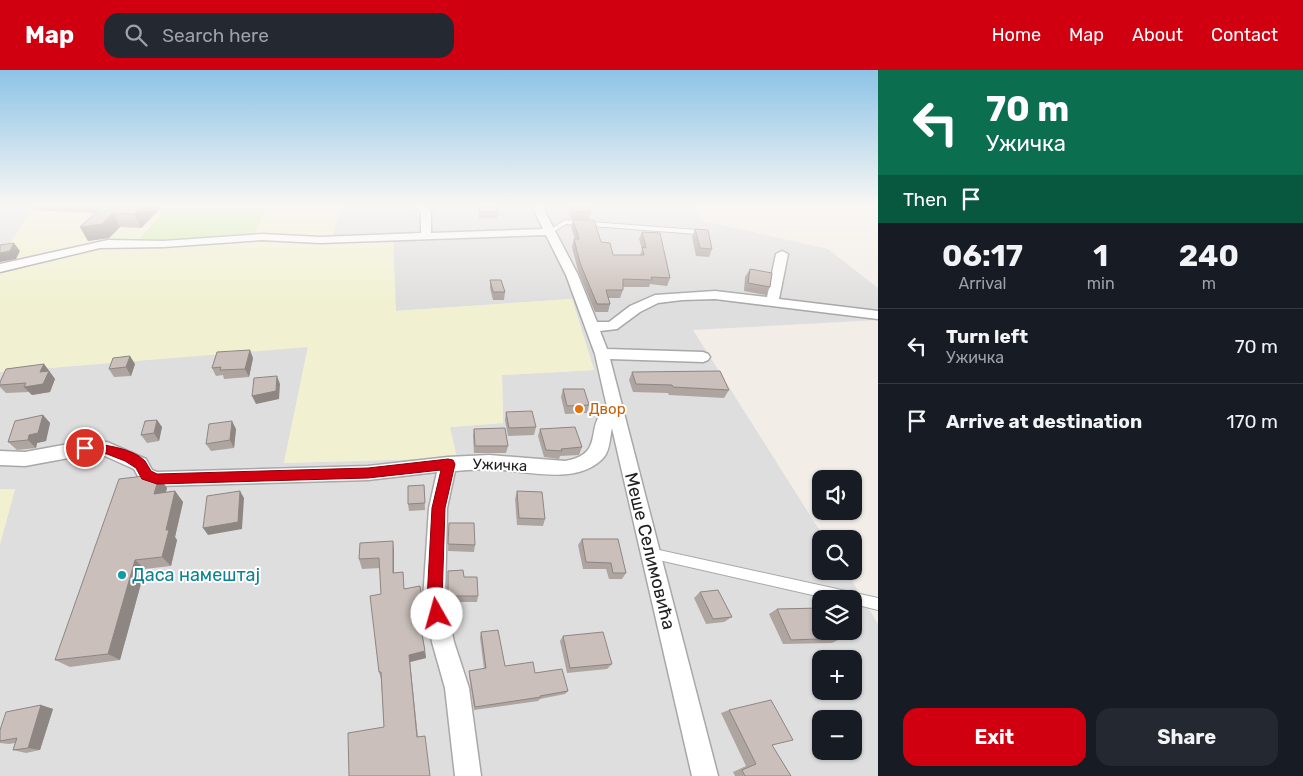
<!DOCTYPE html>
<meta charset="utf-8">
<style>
body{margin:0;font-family:Rubik,sans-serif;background:#242831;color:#f1f3f6;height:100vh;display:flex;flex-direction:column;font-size:19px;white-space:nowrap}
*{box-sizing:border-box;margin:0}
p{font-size:16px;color:#9ea1a6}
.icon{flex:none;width:28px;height:28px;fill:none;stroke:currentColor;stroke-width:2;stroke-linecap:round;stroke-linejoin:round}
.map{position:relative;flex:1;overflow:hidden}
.sheet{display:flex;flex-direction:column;background:#171b24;width:425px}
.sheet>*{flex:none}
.hud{background:#0b6e4f;color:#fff;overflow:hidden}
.tools{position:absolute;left:812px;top:400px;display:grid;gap:10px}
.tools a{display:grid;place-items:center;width:50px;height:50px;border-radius:10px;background:#171b24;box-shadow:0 1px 4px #0004;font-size:25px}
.pin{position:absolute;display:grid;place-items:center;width:42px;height:42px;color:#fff;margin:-21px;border:2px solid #fff;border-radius:50%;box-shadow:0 1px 5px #0007}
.me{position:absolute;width:55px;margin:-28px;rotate:353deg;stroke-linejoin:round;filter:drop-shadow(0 0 4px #0008)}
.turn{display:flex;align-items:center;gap:18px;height:105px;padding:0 25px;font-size:22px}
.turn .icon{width:65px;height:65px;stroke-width:2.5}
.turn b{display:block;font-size:35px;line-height:42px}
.then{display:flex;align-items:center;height:48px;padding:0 25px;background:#0003;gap:10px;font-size:19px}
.eta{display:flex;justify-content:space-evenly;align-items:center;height:85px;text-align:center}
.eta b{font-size:30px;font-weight:700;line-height:35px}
.button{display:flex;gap:10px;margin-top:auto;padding:10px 25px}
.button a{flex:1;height:58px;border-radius:15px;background:#d10010;color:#fff;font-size:20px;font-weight:700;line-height:58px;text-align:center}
.button a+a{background:#242831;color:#f1f3f6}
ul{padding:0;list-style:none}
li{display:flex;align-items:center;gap:15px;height:75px;padding:0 25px;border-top:1px solid #363941}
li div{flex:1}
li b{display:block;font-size:19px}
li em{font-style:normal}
header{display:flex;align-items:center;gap:30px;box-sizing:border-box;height:70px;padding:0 25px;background:#d10010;color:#fff}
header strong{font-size:24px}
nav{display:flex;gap:28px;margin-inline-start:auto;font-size:18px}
.search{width:350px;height:45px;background:#242831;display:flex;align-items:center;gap:12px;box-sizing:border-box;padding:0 18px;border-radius:15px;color:#9ea1a6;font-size:19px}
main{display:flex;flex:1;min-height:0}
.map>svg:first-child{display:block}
.residential{fill:#dfdede;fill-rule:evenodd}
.farmland{fill:#f1f1d1}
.grass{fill:#d1eeaa}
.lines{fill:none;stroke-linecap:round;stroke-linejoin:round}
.service-casing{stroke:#a8a8a8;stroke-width:2}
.minor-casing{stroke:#a8a8a8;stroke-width:3}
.service{fill:#fff;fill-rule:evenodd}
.minor{fill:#fff;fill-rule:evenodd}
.wall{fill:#aea4a0}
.shaded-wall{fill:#8d8682}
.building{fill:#cabfba;stroke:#8d8682}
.route{fill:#d10010;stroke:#88000a}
.food-dot{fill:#e8710a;stroke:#fff;stroke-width:2}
.culture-dot{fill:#0f9aa8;stroke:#fff;stroke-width:2}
.labels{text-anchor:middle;stroke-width:4;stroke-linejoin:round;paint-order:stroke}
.food-label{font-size:15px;fill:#c56008;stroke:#fff;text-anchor:start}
.street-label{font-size:15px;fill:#212121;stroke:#fff}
.near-street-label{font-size:18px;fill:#212121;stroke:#fff}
.near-culture-label{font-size:18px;fill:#0d838f;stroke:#fff;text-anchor:start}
</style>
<header>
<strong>Map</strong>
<div class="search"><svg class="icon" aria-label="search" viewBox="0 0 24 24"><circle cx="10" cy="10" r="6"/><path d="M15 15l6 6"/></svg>Search here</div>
<nav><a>Home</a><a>Map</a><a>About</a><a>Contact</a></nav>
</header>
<main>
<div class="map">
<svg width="878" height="706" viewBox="0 0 878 706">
<rect width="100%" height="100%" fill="#f2ede7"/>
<path class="residential" d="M0,136H692L704,151L828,179L878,218V250L693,260L825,469H821V501H846L878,554V706H0V474L15,419H0V302L308,276L284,393L456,388L449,357L503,353L502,305L594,300L572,229L395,241L393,165L0,195ZM821,529H854V561H821ZM821,589H854V621H821ZM821,649H854V681H821Z"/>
<path class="farmland" d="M33,136H341L333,166L393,165L396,241L572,229L594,300L502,305L503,353L450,357L457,388L284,393L308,277L0,302V190Z
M0,419H15L0,474Z"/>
<path class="grass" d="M169,136H268L254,165L180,171L138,170Z"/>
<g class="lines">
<g class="service-casing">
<path id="service" d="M565,150L697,160L700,162L697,164L566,154L552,163H548V161Z
M650,478L878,528V540L854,534V529H830L650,488L646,487L645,483L646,479Z"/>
</g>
<g class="minor-casing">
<path id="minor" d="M414,136H425L431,141V163L543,159L532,136H542L578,205L597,252H609L630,236L655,225L715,221L767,227L776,184L782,181L788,184L779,229L878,241V249L715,229L682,230L658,233L640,242L617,259L600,261L607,279L703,282L708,284L710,287L708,290L703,292L610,289L718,706H692L612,358C610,366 610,380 604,387C578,417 524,400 490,399C478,399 467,400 455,401L447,438L445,530L454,572L469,618L481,706H455L445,618L432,572L423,530L429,438L437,402L368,410L157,416L140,410L134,399L105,386L85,385L25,396L0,395V381L25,382L85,371L107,372L146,389L152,400L157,402L368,396L448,387L489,385L565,391C607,384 583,356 607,337L595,284L566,205L546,165L320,173L262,170L164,177L100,178L0,202V194L108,170L164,171L262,164L320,167L421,163V142Z"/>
</g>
<use href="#service" class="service"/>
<use href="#minor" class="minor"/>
</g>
<path class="wall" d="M30,136H160L161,138L141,158L120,157L109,168L88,171L80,157L95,143L33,140Z
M478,136H497L498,142L497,148H479Z
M565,136H588L591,142L589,150L571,149L567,136Z
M573,150L601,172L613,185H640L642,179L639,169L642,162L670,208L667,216L650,214L649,217H623V220L620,228H608L610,234L608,242H595L578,201L572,177L574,169H575L571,157Z
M695,159L712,179L709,187L696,186L692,167Z
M750,199L770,217L766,225L744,221L745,207Z
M490,210L505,222L504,230H493L490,218Z
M253,288L249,307L224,309L223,305L216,306L212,298Z
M44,294L55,309L50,322L32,325L29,322L6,323L0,317V312Z
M135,294L131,306L114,307L109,299Z
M632,302L729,320L724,328L669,325L668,323L633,322L629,310Z
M563,319L589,335L587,343L565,344L561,327Z
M506,342L536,357L534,365L508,366L505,350Z
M43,345L50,353L46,371L37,373L36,378L17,380L8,372Z
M157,350L162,357L159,371L147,373L141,365Z
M236,359L234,378L211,381L206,374Z
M474,359L508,376L506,383H474L473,366Z
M540,359L582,377L579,385L560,386L559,389L544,387L538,366Z
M159,407L167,418L166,422L175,421L183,432L175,467L177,470L171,496L145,499L120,590L70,597L55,590Z
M424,415L425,440L409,441L408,434Z
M517,421L545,449L543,456L517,455L515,429Z
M449,453L475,475L474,482L448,481Z
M582,469L626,503L622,509H609L606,499H583L578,475Z
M394,481V503L426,552L427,560L422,561L426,588L410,592L418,667L430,706L384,657L381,609L379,602L381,524L380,498L362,499L359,489Z
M448,501L464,507L478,526L477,532H447Z
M700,522L732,547L724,552L706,554L694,528Z
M821,533V561L842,568L832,573L783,574L769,544L777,539L816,538L815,537Z
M481,562L505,596L535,603L568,621L565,624L540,629L538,631L474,640L469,605V601L484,599L480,567Z
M563,566L612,594L607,599L567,603L560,571Z
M41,635L53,639L40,680L26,683L13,680L15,673L9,674L0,673V660Z
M729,640L772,675L791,706H735L733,702L746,696L721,643Z"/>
<path class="shaded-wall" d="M143,136H160L161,138L141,158L134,144Z
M113,143L120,157L109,168L88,171L80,157Z
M14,173L20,181L16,189L0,192V183Z
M250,280L253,288L249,307L245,299Z
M130,286L135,294L131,306L126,297Z
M44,294L55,309L50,322L32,325L24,317L40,302Z
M277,306L280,314L279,329L256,334L252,326Z
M43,345L50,353L46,371L37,373L36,378L28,370L29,365Z
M157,350L162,357L159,371L154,363Z
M232,351L236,359L234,378L230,370Z
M159,407L167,418L162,434L154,424Z
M175,421L183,432L175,467L177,470L171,496L162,487L166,460Z
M240,421L244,428L242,459L208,465L203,458Z
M393,471L394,481V513L393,503Z
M135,490L145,499L120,590L108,584Z
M426,552L427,560L421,562L420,553Z
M425,581L426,588L410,592L418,671L409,585Z
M41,635L53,639L40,680L28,678Z"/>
<path class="building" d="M103,136H143L134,144L113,143L102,154L80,157Z
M479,136H497L498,142H480Z
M571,136H588L591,142L573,141Z
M573,150H594L601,172L610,173L613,185H644L642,177L646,178L642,162L660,163L670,208L651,207L652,210L623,209V220H606L610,234H597L580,193L574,169H579Z
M695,159L708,160L712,179L700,178Z
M14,173L10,181L0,183V175Z
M750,199L772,203L770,217L748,213Z
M490,210H501L505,222H493Z
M250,280L245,299L220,300L221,297L212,298L217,282Z
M130,286L126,297L109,299L113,288Z
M44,294L40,302L49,301L43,314L24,317L26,313L0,315V312L6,299Z
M720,301L729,320L673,317L672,315L636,314L632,302Z
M277,306L276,321L252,326L254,308Z
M563,319H584L589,335L567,336Z
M532,341L536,357L509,358L506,342Z
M43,345L38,363L29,365L28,370L8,372L15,351Z
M157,350L154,363L141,365L145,351Z
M232,351L230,370L206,374L209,354Z
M575,357L582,377L561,379L562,381L546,380L540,359Z
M505,358L508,376H475L474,359Z
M144,406L159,407L154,424L175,421L166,460H169L162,487L135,490L108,584L55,590L119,409Z
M424,415L425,433L408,434V416Z
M240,421L238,452L203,458L207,426Z
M517,421L542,422L545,449L519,448Z
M449,453H474L475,475L448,474Z
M582,469H618L626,503H613L611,493L586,492Z
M393,471V503L403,502L404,519L420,516L426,552L420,553L425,581L409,585L417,667L425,666L430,706H349L348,663L384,657L381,602H379L370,526L381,524L379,488L359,489L360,473Z
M463,500L464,507H477L478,526H448V501Z
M718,520L732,547L713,549L700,522Z
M821,538V561H838L842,568L791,570L777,539Z
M498,560L505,596L533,592L535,603L562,599L568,621L540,626L541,627L475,637L469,601L486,598L481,562Z
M603,562L612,594L570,598L563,566Z
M771,630L793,670L772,675L791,706H745L742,700L756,694L729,640Z
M41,635L28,678L13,680L17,668L0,671V660L6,642Z"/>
<linearGradient id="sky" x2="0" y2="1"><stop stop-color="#8dc3e6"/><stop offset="0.58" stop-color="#f9f7f4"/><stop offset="1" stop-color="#f9f7f4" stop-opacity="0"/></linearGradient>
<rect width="878" height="234" fill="url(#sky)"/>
<path class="route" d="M85,373C102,374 133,378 145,391C147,394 149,398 151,401L157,404L368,398L448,389L453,390L455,394L445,438L442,530L445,544L443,549L437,552L432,549L427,530L432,438L441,400L368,408L157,414L142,409L136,398L125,391L107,384L81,381L79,378L81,375Z"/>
<circle class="food-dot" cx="579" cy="339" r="5"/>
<circle class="culture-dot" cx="122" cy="505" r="5"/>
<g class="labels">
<g class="food-label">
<text x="589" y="344">Двор</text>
</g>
<g class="street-label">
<text transform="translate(500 395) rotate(2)" y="5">Ужичка</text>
</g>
<g class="near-street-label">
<text transform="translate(650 481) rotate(76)" y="6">Меше Селимовића</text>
</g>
<g class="near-culture-label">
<text x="132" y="511">Даса намештај</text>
</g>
</g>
</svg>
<div class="tools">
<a><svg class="icon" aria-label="sound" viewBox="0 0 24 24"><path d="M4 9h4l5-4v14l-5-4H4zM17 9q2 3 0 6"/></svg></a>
<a><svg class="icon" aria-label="search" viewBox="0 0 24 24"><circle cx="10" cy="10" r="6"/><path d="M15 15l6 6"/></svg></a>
<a><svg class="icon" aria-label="layers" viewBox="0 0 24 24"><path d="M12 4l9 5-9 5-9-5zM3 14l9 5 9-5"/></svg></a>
<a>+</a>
<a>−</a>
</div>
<div class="pin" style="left:85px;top:378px;background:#d93025"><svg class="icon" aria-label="arrive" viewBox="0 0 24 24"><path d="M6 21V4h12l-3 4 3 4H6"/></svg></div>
<svg class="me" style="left:437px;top:544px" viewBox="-20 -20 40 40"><circle r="19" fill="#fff"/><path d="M0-13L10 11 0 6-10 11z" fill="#d10010"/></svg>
</div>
<section class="sheet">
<div class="hud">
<div class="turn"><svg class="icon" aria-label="left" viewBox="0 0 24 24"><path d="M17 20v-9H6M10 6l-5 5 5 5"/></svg><div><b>70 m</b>Ужичка</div></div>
<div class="then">Then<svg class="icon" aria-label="arrive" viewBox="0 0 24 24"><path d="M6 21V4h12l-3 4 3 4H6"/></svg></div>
</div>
<div class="eta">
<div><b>06:17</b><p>Arrival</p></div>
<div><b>1</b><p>min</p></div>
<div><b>240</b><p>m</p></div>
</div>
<ul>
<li><svg class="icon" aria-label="left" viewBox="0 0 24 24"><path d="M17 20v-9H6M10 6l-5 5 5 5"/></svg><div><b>Turn left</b><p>Ужичка</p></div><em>70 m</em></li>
<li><svg class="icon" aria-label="arrive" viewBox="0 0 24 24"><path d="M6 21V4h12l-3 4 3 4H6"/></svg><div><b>Arrive at destination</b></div><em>170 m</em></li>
</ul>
<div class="button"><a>Exit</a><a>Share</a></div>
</section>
</main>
